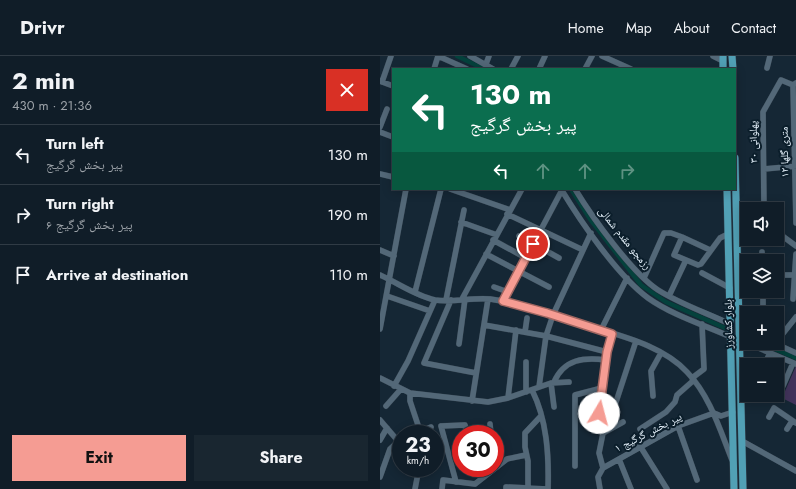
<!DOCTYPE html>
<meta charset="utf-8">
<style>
body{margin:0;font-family:Jost,"Noto Naskh Arabic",sans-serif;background:#192630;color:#f1f3f6;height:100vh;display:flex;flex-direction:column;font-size:15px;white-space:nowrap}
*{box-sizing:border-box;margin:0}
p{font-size:13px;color:#9ca2a8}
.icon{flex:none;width:22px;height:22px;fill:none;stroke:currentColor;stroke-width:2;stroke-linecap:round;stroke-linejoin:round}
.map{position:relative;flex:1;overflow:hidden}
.details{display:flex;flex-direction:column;background:#101d28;width:380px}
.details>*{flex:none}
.hud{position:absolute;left:12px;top:12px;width:344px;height:122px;border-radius:0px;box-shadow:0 2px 10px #0003,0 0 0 1px #303b45;background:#0b6e4f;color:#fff;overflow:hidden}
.buttons{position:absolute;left:360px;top:146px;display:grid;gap:8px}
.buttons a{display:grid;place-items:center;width:44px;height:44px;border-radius:0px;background:#101d28;box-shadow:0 2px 10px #0003,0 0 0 1px #303b45;font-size:20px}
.speed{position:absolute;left:12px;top:369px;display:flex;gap:8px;font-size:20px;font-weight:700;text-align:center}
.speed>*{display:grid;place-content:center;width:52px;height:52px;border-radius:50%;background:#101d28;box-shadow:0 2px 10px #0003,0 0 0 1px #303b45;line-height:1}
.speed small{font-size:10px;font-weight:400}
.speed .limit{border:6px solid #d22;background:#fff;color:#111}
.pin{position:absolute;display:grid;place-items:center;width:34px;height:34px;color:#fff;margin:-17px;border:2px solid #fff;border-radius:50%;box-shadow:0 1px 4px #0007}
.me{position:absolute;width:44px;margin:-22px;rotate:8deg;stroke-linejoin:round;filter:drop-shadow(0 0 3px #0008)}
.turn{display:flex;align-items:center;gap:14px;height:84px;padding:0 12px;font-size:18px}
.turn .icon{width:52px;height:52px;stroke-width:2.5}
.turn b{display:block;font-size:28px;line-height:34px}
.lanes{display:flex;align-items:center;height:38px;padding:0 12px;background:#0003;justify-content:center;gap:20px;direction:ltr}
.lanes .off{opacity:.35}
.round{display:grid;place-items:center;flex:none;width:42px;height:42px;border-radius:0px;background:#192630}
.head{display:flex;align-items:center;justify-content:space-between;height:68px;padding:0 12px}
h1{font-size:24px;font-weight:700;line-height:30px}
.cta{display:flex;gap:8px;margin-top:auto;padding:8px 12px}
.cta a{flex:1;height:46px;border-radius:0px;background:#f59c93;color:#111;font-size:16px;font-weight:700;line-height:46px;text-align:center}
.cta a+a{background:#192630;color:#f1f3f6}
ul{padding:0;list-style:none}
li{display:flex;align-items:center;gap:12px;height:60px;padding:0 12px;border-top:1px solid #303b45}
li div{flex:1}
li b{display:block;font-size:15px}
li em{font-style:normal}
header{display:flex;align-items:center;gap:24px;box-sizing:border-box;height:56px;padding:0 20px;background:#101d28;border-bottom:1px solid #303b45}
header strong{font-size:19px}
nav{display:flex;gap:22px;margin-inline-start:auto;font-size:14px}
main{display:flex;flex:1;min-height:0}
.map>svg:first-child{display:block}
.green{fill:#42335b}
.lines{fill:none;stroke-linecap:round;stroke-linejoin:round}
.canal{stroke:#04413c;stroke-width:4.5}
.minor-casing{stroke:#33414d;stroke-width:6}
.major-casing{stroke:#33414d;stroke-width:8}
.minor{stroke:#536878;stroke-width:5.5}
.major{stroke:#51a0b5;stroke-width:7}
.route-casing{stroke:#9f6560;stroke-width:10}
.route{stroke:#f59c93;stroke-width:7}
.labels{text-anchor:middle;stroke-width:4;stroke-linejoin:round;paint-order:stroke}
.street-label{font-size:11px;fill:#e4f0fa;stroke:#0b1e2b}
</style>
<header>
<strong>Drivr</strong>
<nav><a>Home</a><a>Map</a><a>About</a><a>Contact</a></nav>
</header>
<main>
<section class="details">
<div class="head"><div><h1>2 min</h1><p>430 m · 21:36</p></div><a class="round" style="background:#d93025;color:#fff"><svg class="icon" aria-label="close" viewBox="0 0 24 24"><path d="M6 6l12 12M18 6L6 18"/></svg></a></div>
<ul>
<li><svg class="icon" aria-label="left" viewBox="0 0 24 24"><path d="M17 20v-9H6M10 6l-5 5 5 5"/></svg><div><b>Turn left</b><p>پیر بخش گرگیج</p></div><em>130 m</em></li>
<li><svg class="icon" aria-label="right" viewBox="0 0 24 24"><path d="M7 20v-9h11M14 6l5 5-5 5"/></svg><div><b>Turn right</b><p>پیر بخش گرگیج ۶</p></div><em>190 m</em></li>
<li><svg class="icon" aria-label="arrive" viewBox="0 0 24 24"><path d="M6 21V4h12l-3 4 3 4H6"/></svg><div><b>Arrive at destination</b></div><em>110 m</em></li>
</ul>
<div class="cta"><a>Exit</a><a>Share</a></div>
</section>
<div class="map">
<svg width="416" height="433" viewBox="0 0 416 433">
<rect width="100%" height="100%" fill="#152735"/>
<path class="green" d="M416,310V349L402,342Z"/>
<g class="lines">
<path class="canal" d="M77,0L104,13
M191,133L210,163L261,229L286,246L345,272
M365,280L367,281
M381,287L416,302"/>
<g class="minor-casing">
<path id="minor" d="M58,0L87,13
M90,0L113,13
M222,0L251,13
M333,0L343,5
M106,8L109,0
M387,12L390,0
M54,13L58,0
M131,13L138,0
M159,13L165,0
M205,13L212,0
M0,25L13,30
M2,26L11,0
M416,27L413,29L416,167
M0,71L7,53
M0,76L13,81
M384,113L416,110
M0,118L13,121
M70,133L130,154
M181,133C201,166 237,219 268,242C292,259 324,269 351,281
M195,133C212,161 252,217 278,234C300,248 327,257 350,268
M356,146L367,154
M384,153L383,56L401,24L413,29
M127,158L203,194
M81,166L117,179
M397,176L416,190
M139,180L179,202
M113,184L146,202
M0,194L14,200
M330,194L302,181L294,199L318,209L321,208L340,182L348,178
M382,196V205
M106,198L169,231
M322,217L350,232
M0,219C18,227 36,240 55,244C73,247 92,241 110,243C143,248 175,259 206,269C240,280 282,289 307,316C330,340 340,374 352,404
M397,219H415
M264,222L284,177H291L302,181
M114,231L128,236
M383,235V257
M35,236L61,133
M7,240L50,255
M289,240L306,204
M82,243L142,133
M413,243L416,198
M66,244L84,154
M71,244L44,307L96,317
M123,245L182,134
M359,268L367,274
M104,269L166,280L227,296
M0,273L26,133
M221,274L247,222
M145,276L147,262
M360,284L416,308
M397,285L416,261
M394,287L416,297
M79,288L85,243
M384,309L390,297
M0,322L30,337L108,346L128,342L171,327L189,326
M312,322L324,313L322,268
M174,326C184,303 204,301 226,304
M171,327L174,351
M14,330L28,305L55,244
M403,330L413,307
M159,331L166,280L173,259L211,177
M146,336V306
M30,337V345L40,375
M273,340L271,315L281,297
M128,342L136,274
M92,345L108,243
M236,346L256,285
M6,350L21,333
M334,357L341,360L353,356
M389,361L394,352L416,367
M0,364L18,385
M110,368L111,378
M298,370L317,424
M260,373L286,356L295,346L297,339L314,324
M407,373L412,365
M223,377L243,366
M34,378L51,371
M0,384L7,372
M362,385L416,415
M260,390L287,433
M115,402L117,411
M239,403L251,433
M195,410V339L222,332
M223,412L219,397L223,377L219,357L227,296L232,278
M0,421L10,393L21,383
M76,426L61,370L85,369L87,378
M148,432V405L145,391V377L161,360
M35,433L39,412
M62,433L63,424L95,428L127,403L146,399
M126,433V431L168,433C169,399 167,364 152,334
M220,433L218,421L223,412L298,370L334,357"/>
</g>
<g class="major-casing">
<path id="major" d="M343,0V13
M352,0L353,13
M355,102L363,433
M347,133L354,433"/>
</g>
<use href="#minor" class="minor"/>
<use href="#major" class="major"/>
</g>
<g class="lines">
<g class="route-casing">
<path id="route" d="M153,188L123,245L167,257L232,278L227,296L219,357"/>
</g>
<use href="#route" class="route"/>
</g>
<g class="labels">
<g class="street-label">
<text transform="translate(373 86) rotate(-91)" y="4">پهلوانی ۳۰</text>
<text transform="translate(404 96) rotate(-91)" y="4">۱۲ متری گلها</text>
<text transform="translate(245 182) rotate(51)" y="4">رزمجو مقدم شمالی</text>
<text transform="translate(348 268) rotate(-91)" y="4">بلوار کشاورز</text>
<text transform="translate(268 376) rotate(-27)" y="4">پیر بخش گرگیج ۱</text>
</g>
</g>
</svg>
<div class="buttons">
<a><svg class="icon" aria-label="sound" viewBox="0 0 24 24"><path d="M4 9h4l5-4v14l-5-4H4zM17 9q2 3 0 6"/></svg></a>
<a><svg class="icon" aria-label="layers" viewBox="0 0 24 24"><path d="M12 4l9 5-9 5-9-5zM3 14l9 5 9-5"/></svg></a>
<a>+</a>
<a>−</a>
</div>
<div class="speed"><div>23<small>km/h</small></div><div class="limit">30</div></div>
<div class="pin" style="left:153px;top:188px;background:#d93025"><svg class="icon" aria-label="arrive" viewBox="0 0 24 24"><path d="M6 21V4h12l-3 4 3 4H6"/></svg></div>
<svg class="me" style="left:219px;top:357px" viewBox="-20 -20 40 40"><circle r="19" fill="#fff"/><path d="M0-13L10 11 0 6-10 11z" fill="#f59c93"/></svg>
<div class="hud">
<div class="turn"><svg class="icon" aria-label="left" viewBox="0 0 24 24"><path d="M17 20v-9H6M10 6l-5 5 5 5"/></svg><div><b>130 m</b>پیر بخش گرگیج</div></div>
<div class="lanes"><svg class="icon" aria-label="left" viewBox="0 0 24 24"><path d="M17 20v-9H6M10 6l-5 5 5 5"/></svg><svg class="icon off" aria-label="ahead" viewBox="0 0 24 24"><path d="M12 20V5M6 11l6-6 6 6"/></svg><svg class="icon off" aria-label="ahead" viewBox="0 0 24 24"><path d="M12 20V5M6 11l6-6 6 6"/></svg><svg class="icon off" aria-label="right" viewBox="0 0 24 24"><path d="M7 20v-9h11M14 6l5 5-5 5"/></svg></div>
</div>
</div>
</main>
